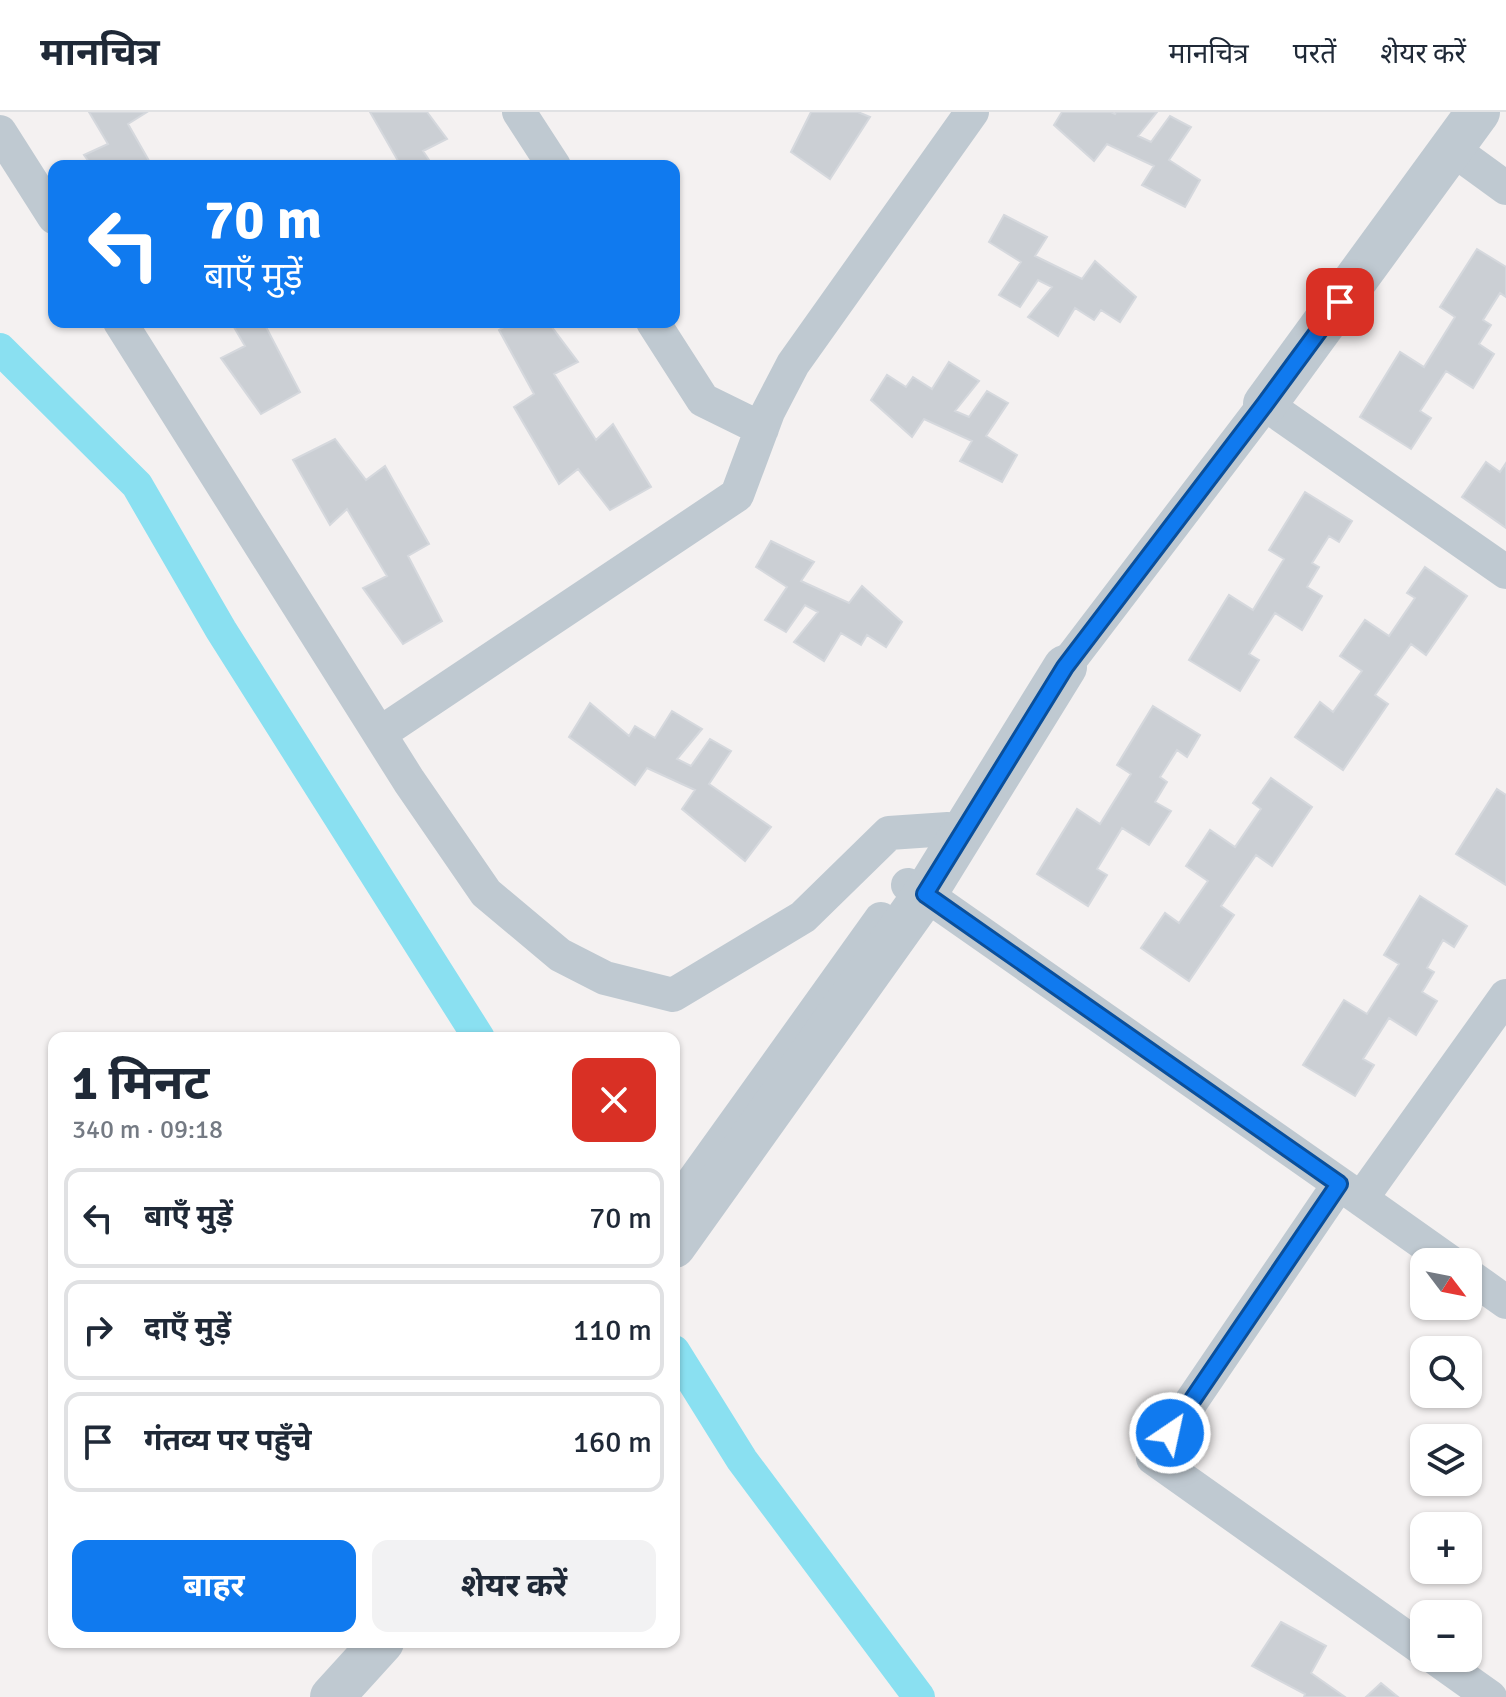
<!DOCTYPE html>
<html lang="hi">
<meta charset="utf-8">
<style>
body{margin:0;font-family:Signika,"Noto Sans Devanagari",sans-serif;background:#f2f2f3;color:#1f2937;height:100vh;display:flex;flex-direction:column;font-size:30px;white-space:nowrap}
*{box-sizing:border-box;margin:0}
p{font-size:26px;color:#747a83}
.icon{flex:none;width:44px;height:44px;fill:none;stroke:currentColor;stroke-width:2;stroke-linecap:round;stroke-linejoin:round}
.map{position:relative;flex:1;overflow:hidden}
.drawer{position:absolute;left:48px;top:920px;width:632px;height:616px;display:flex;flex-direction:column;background:#fff;border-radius:16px;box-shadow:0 2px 6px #0004}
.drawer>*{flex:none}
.top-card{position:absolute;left:48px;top:48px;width:632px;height:168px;border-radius:16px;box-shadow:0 2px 6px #0004;background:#107aef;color:#fff;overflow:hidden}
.needle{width:52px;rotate:122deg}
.buttons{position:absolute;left:1410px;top:1136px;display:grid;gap:16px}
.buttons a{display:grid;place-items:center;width:72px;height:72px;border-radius:16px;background:#fff;box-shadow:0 2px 6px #0004;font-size:40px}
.pin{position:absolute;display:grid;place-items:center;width:68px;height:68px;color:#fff;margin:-34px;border-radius:16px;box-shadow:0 4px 12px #0006}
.me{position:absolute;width:88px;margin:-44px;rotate:34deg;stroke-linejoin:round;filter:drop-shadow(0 0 6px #0008)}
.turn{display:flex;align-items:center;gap:28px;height:168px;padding:0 24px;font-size:36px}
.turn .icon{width:104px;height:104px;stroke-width:2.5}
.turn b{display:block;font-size:56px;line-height:68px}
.round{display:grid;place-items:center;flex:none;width:84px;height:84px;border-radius:16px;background:#f2f2f3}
.head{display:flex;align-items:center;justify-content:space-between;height:136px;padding:0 24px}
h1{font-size:48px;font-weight:700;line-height:60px}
.button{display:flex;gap:16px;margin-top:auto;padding:16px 24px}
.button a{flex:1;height:92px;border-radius:16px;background:#107aef;color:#fff;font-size:32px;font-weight:700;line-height:92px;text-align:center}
.button a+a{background:#f2f2f3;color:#1f2937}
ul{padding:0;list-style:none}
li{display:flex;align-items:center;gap:24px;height:100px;margin:0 16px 12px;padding:0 8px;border:4px solid #e0e1e3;border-radius:16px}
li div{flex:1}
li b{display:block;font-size:30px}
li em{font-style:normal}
header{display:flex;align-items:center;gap:48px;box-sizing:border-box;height:112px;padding:0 40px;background:#fff;border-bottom:2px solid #e0e1e3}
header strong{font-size:38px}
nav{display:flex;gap:44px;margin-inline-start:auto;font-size:28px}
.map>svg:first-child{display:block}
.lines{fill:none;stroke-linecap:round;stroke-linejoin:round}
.canal{stroke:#8ae0f1;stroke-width:32}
.building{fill:#cbcfd4;stroke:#d5d8dd;stroke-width:2}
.minor{stroke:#bfc9d1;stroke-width:34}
.tertiary{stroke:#bfc9d1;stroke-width:44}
.route-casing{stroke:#0a4f9b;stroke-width:20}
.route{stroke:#107aef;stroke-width:14}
</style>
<header>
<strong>मानचित्र</strong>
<nav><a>मानचित्र</a><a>परतें</a><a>शेयर करें</a></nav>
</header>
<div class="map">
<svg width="1506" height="1585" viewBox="0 0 1506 1585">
<rect width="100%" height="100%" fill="#f4f1f1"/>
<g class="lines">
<path class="canal" d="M0,237L137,373L221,518L479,926
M674,1239L742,1348L919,1585"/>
</g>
<path class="building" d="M89,0H147L128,12L152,54H92L84,43L108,32Z
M370,0H427L447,27L423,39L433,54H401Z
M811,0H858L870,5L830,67L791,40Z
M1062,0H1111L1115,2L1116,0H1157L1138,24L1151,30L1170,4L1191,15L1169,48L1200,68L1185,95L1142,73L1154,54L1107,32L1094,49L1054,13Z
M1004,103L1047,125L1035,144L1082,167L1095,149L1136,185L1120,210L1101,198L1094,208L1075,196L1058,224L1028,205L1052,175L1038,168L1020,195L999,183L1021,150L989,130Z
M1477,137L1506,155V185L1500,181L1483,208L1491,213L1479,232L1494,242L1473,276L1446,259L1420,299L1431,306L1411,337L1360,305L1400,240L1424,255L1455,205L1440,195Z
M231,210H275L266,215L300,280L261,302L221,246L245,234Z
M512,210H548L578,250L554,262L596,328L613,312L651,375L610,398L578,357L559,372L514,295L534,282L499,218Z
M949,250L979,269L955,299L969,305L987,279L1008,291L986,324L1017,343L1002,370L960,349L972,329L924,307L912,325L871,288L887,263L906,275L913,265L932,277Z
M335,327L366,368L385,354L429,432L408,444L442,509L403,532L363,476L387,464L347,397L330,413L293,348Z
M1486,350L1500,360L1506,351V416L1462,385Z
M1305,380L1352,409L1339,430L1329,424L1312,451L1319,455L1307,475L1322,484L1302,518L1275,501L1249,542L1259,548L1240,579L1189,548L1229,483L1253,498L1284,447L1269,438Z
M771,429L814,450L801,469L849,491L862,474L902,510L886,535L867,523L861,533L841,521L824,549L794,530L818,500L805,493L786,520L765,508L787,475L756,455Z
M1425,455L1467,484L1426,543L1411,532L1375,583L1388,592L1343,658L1295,625L1320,590L1333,600L1362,559L1340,544L1365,508L1389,524L1415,486L1407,481Z
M590,591L629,624L635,614L655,626L672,599L702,617L677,647L691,654L710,627L731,639L709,672L771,715L745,749L682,697L695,678L647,656L635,673L569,625Z
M1153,594L1200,623L1187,645L1177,638L1160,665L1167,670L1155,690L1171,699L1149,733L1122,716L1097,757L1107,763L1088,794L1037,762L1077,697L1100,712L1131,662L1117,653Z
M1271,666L1312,695L1272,754L1256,743L1221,794L1234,803L1189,869L1141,836L1165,801L1179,811L1208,769L1186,754L1210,718L1235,735L1261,697L1253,691Z
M1497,677L1506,683V773L1456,742Z
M1420,784L1467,814L1454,835L1443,828L1427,856L1434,860L1422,880L1437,889L1416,923L1389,906L1363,947L1374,953L1355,984L1303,953L1344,888L1367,902L1399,852L1384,843Z
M1281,1510L1326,1534L1311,1561L1345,1585H1304L1305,1582L1252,1554Z
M1381,1571L1398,1585H1366Z"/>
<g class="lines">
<path class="minor" d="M519,0L554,54
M0,20L54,105
M1451,36L1506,76
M120,210L409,669L486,781L560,843L605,866L673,883L803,805L889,721L948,717
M653,210L703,288L762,317
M1051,573L1265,292L1506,460
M388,616L737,383L768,300L793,252L972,0
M908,773L925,782L1361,1087L1506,884
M1339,1072L1153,1346L1424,1538
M1361,1087L1450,1150
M674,1096L881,807
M1468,1163L1506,1190
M1435,1546L1490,1585"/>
<path class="tertiary" d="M1265,292L1478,0
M674,1134L925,782L1065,555
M332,1585L382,1530"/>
</g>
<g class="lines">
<g class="route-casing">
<path id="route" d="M1170,1321L1339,1072L925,782L1065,555L1265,292L1340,190"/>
</g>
<use href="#route" class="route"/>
</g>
</svg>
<div class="buttons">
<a><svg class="needle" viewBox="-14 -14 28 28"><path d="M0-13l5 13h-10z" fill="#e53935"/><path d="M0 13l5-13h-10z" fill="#747a83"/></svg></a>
<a><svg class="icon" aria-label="search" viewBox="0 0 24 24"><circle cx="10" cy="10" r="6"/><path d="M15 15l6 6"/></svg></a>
<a><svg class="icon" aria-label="layers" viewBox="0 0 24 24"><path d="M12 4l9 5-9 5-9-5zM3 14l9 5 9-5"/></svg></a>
<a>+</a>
<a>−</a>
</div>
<div class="pin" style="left:1340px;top:190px;background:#d93025"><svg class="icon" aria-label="arrive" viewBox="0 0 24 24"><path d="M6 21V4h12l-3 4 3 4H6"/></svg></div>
<svg class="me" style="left:1170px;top:1321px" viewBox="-20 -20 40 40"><circle r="17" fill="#107aef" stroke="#fff" stroke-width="3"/><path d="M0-11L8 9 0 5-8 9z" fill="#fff"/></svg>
<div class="top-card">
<div class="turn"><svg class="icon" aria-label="left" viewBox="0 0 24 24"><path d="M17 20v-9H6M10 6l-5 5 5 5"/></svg><div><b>70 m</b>बाएँ मुड़ें</div></div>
</div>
<section class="drawer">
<div class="head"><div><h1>1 मिनट</h1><p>340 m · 09:18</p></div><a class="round" style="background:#d93025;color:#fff"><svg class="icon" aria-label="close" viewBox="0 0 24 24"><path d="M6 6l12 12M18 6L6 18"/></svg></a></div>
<ul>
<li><svg class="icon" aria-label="left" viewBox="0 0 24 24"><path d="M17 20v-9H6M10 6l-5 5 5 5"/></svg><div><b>बाएँ मुड़ें</b></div><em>70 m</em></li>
<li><svg class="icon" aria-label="right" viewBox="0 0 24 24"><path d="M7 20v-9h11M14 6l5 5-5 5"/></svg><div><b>दाएँ मुड़ें</b></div><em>110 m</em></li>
<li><svg class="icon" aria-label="arrive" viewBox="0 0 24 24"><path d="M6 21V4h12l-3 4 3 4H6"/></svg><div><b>गंतव्य पर पहुँचे</b></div><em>160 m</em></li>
</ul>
<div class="button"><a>बाहर</a><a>शेयर करें</a></div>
</section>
</div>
